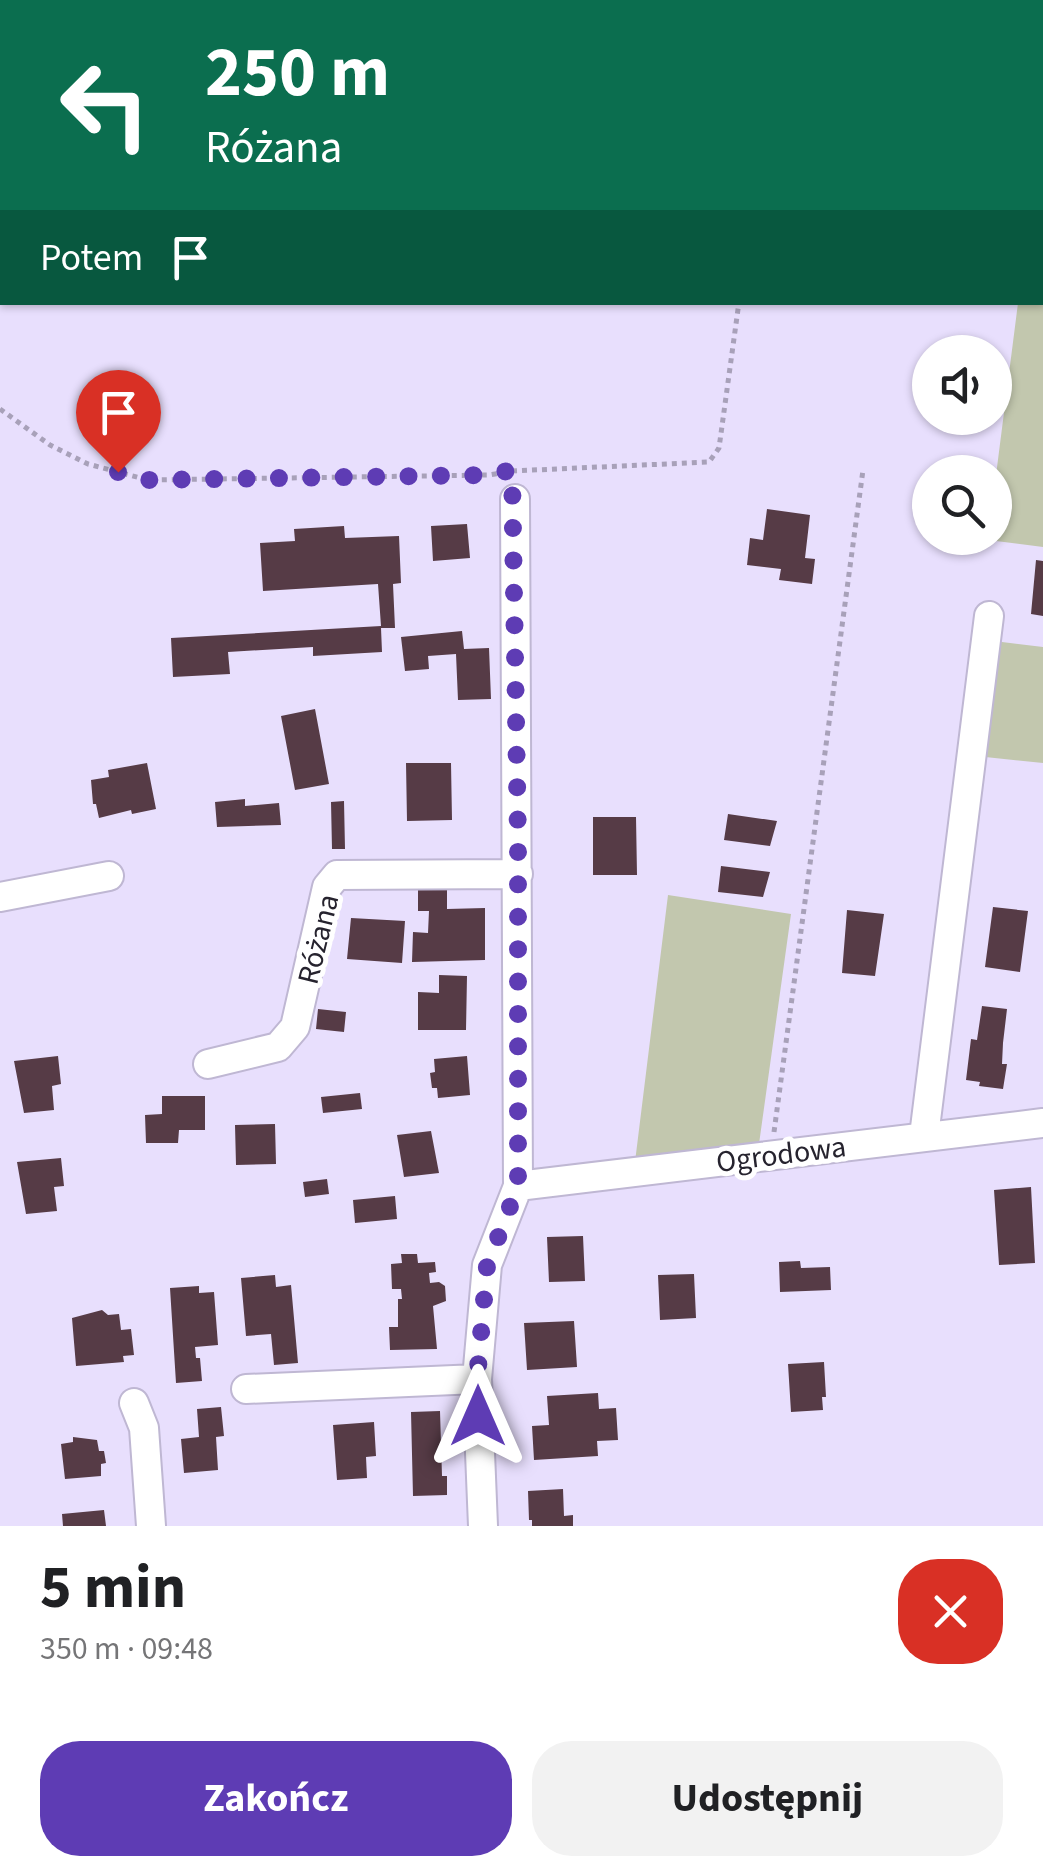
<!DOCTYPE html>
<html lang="pl">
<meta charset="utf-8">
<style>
body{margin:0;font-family:"Source Sans 3",sans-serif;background:#f2f2f2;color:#202124;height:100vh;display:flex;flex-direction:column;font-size:38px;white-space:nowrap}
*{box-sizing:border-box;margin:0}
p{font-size:32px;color:#757577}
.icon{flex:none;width:55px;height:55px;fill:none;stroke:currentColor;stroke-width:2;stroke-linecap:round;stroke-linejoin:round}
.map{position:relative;height:1526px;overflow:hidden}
.sheet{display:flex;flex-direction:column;background:#fff;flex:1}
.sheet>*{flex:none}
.banner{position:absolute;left:0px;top:0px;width:1045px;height:305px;box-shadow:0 2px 8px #0004;background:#0b6e4f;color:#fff;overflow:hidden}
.controls{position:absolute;left:912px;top:335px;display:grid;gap:20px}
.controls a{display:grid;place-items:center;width:100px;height:100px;border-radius:50%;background:#fff;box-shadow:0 2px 8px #0004;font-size:50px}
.pin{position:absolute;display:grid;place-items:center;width:85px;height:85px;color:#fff;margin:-102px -42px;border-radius:50% 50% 50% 0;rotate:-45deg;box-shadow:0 0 10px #0007}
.pin .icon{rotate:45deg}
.me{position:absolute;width:110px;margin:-55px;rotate:0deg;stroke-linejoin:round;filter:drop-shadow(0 0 8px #0008)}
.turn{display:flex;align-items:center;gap:35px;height:210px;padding:0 40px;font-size:45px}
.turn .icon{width:130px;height:130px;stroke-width:2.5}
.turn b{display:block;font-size:70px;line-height:85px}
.then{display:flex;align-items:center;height:95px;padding:0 40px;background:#0003;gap:20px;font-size:38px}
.round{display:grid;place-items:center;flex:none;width:105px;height:105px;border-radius:40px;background:#f2f2f2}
.overview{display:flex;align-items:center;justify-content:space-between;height:170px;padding:0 40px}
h1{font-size:60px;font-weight:700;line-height:75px}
.action{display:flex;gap:20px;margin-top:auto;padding:20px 40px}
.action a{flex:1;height:115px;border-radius:40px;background:#5e3cb4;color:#fff;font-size:40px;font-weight:700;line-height:115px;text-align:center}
.action a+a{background:#f2f2f2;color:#202124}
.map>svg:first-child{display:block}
.green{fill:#c2c7ae}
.building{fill:#563b46}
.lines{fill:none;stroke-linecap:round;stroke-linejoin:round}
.minor-casing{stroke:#bfb7d3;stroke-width:32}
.path{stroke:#a8a1b9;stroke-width:5;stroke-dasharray:5 5;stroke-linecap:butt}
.minor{stroke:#fff;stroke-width:28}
.route{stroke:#5e3cb4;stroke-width:18;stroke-dasharray:0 32.4}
.labels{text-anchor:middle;stroke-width:10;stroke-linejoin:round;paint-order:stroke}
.street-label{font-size:30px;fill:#26232e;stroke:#fff}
</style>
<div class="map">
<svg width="1043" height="1526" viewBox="0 0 1043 1526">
<rect width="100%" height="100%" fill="#e8dffd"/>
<path class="green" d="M1043,105V547L988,540V538H995V483L1018,303L1042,302Z
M994,641L1043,647V763L976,756Z
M668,895L791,914L759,1144L635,1162Z"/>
<path class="building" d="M767,509L810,515L805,558L815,559L812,584L779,580L781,569L747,565L750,538L763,540Z
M467,524L470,558L433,561L431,526Z
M344,526L345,538L399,536L401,583L393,584L395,628H381L382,652L313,656V647L228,652L230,674L173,677L171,638L381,626L378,584L263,591L260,543L295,541L294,529Z
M1036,560L1043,561V616L1031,614Z
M462,631L464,649L489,648L491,699L458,700L456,654L428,656L429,669L405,671L401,637Z
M315,709L329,784L295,790L281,716Z
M147,763L156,809L132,814L131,810L99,818L96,804H93L91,780L109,777L108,770Z
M406,763H451L452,820L407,821Z
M245,799V806L279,803L281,825L217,827L215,802Z
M344,801L345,849H332L331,802Z
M728,814L777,821L770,846L724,840Z
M593,817H636L637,875H593Z
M721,866L770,872L763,897L718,892Z
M418,887L447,888V909L485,908V960L412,962L413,932L428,933L429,911H418Z
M993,907L1028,911L1020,972L985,967Z
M847,910L884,914L875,976L842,973Z
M351,918L405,921L402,963L347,959Z
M439,975L467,976L466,1030H418V992L439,993Z
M982,1006L1007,1009L1003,1043L1002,1064H1007L1003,1089L979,1086L980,1082L966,1080L971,1039L977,1040Z
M318,1009L346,1012L344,1032L316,1029Z
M58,1056L61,1084L52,1086L54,1110L24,1113L14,1061Z
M467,1056L470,1095L438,1098L437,1088H432L430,1073L435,1072L434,1059Z
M360,1093L362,1109L323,1113L321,1097Z
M162,1096H205V1130H179L178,1143H146L145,1115L162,1114Z
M275,1124L276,1164L236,1165L235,1125Z
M431,1131L439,1173L404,1177L397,1135Z
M61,1158L64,1186L54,1187L57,1211L26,1214L17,1162Z
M327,1179L329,1194L305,1197L303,1182Z
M1031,1187L1035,1263L999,1265L994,1190Z
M395,1196L397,1219L355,1223L353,1200Z
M583,1236L585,1281L549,1282L547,1237Z
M401,1254H417L418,1263L435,1262L436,1272L429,1273L430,1283L439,1282L445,1286L446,1301L433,1306L437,1349L390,1350L389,1327H398V1299H402L401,1289H392L391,1264L402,1263Z
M800,1261L801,1268L830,1267L831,1290L780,1292L779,1262Z
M694,1274L696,1318L660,1320L658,1275Z
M275,1275L276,1287L291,1285L298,1363L274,1365L271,1334L246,1336L241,1278Z
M199,1286V1293L214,1292L218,1345L195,1347L196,1358H200L202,1381L176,1383L170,1288Z
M102,1310L108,1315L119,1314L121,1330L131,1329L134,1355L123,1356L124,1362L76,1366L72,1318Z
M574,1321L577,1367L527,1370L524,1323Z
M824,1362L826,1397H822L823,1410L791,1412L788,1364Z
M598,1393L599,1409L616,1408L618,1440L597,1441L598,1456L534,1460L532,1426L549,1425L547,1396Z
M221,1407L224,1436L216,1437L218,1470L184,1473L181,1439L199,1437L197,1409Z
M440,1411L442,1476H447V1495L413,1496L411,1412Z
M374,1422L376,1456L366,1457L367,1478L337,1480L333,1425Z
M73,1437L97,1440L99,1451H104L106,1463L101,1464V1476L65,1479L61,1444L73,1442Z
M563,1489L564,1516L573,1515V1526H532V1520H529L528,1491Z
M104,1510L106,1526H63L62,1514Z"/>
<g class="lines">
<g class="minor-casing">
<path id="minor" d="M67,2L68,0
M0,249L2,239
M0,897L109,876
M208,1064L278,1047L295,1027L327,887L337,875L518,874
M924,1136L989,616
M518,1186L1043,1123
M246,1389L477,1379
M134,1403L144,1428L151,1526
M483,1526L477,1379L487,1265L518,1186L515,499"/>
</g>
<path class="path" d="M780,2V0
M0,409L50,445L88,464L148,480L489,475L512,471
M512,471L709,462L719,448L739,302
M774,1132L863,470"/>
<use href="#minor" class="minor"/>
</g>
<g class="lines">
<path class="route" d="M118,472L148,480L488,475L512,470L518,840V1186L487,1266L477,1379L478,1416"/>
</g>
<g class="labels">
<g class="street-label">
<text transform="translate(318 939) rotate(-76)" y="10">Różana</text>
<text transform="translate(781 1154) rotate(-7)" y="10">Ogrodowa</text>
</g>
</g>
</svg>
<div class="controls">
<a><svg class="icon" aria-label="sound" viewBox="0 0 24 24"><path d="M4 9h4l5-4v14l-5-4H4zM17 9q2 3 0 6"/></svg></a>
<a><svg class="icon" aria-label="search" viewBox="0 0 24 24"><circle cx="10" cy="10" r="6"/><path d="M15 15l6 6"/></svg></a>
</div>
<div class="pin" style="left:118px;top:472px;background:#d93025"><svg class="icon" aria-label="arrive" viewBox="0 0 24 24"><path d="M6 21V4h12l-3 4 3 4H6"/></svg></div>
<svg class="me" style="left:478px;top:1416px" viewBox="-20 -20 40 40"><path d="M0-17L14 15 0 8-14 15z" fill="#5e3cb4" stroke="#fff" stroke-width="4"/></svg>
<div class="banner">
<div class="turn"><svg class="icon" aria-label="left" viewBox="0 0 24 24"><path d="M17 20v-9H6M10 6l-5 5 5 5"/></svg><div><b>250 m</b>Różana</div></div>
<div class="then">Potem<svg class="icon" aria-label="arrive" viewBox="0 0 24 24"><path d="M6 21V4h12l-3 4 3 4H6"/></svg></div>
</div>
</div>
<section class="sheet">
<div class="overview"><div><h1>5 min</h1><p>350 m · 09:48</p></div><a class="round" style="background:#d93025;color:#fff"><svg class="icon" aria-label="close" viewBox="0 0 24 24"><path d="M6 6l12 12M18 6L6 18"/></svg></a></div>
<div class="action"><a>Zakończ</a><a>Udostępnij</a></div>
</section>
